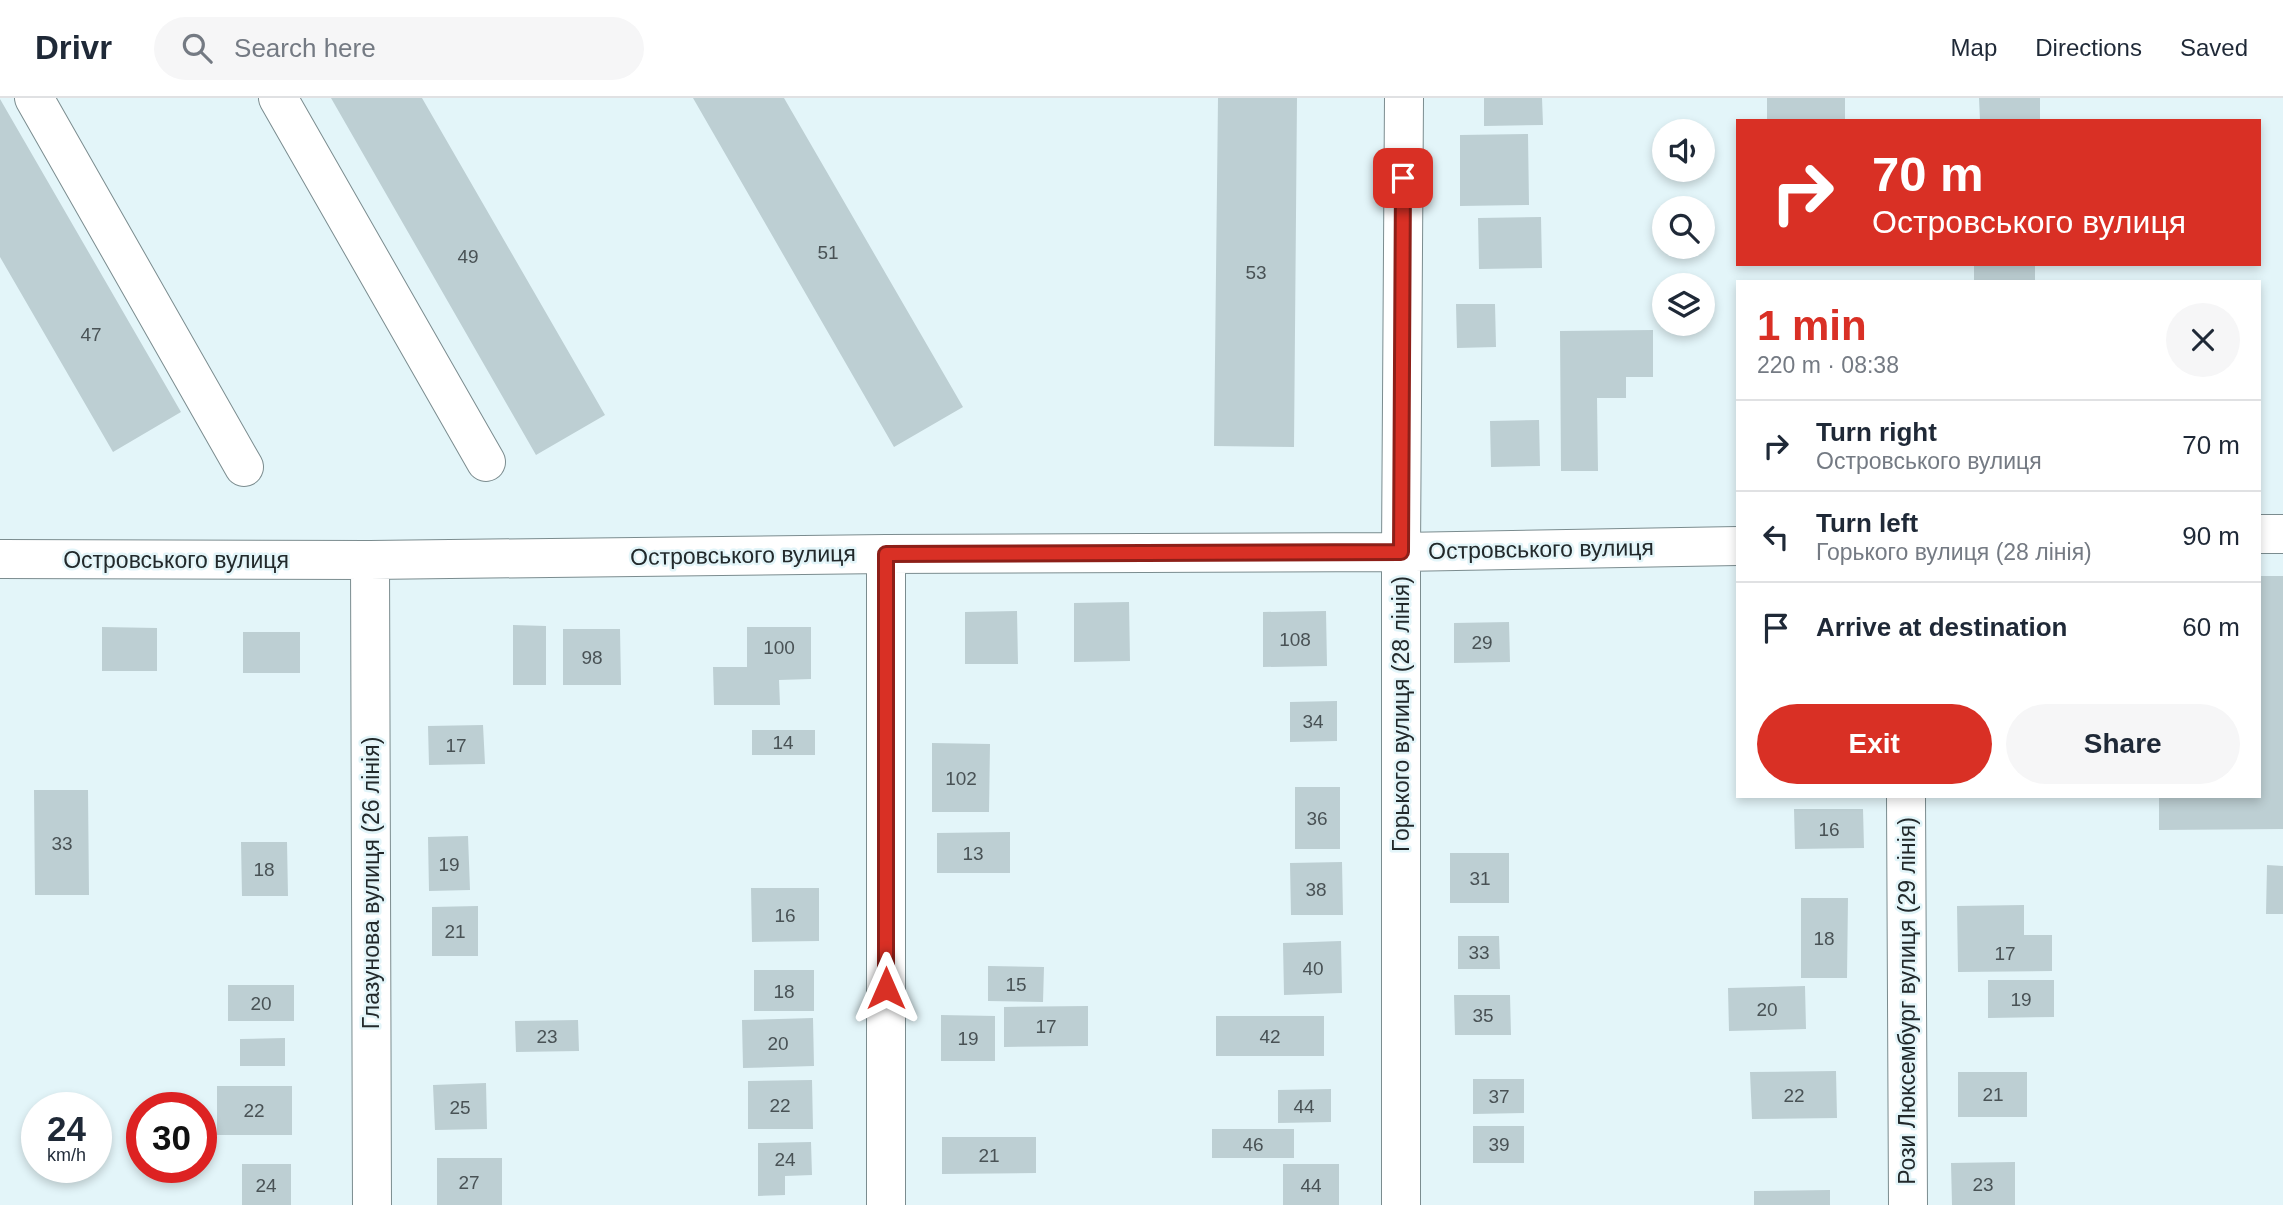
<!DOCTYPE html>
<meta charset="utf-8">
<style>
body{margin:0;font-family:Arial,sans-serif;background:#f6f6f7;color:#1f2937;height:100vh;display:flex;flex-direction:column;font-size:26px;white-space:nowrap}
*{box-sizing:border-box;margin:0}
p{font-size:23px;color:#747a83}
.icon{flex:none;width:38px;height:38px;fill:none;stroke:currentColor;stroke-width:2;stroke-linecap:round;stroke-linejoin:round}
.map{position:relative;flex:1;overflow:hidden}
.panel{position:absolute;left:1736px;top:182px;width:525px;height:518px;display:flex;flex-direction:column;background:#fff;border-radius:0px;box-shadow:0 4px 10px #0003}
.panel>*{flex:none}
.hud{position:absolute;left:1736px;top:21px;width:525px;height:147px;border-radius:0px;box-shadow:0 4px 10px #0003;background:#d93025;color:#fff;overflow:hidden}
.fabs{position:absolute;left:1652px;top:21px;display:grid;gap:14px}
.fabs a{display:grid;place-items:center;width:63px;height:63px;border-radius:50%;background:#fff;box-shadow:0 4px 10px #0003;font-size:35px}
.speed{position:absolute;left:21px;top:994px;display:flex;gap:14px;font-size:35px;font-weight:700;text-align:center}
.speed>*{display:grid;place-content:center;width:91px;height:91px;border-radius:50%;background:#fff;box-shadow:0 4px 10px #0003;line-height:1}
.speed small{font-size:18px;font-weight:400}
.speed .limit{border:10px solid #d22;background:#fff;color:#111}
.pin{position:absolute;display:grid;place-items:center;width:60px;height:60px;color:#fff;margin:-30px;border-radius:14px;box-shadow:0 4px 10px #0006}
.me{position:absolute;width:77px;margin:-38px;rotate:0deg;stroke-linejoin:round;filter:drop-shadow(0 0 5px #0008)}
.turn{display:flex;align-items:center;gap:24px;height:147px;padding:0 21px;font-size:32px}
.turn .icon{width:91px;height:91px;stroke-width:2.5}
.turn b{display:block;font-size:49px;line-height:60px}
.round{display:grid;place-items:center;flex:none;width:74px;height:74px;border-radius:37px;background:#f6f6f7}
.head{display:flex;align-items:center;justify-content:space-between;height:119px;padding:0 21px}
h1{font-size:42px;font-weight:700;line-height:52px;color:#d93025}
.primary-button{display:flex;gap:14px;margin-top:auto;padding:14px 21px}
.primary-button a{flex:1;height:80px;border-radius:42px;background:#d93025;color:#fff;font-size:28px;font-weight:700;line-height:80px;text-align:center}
.primary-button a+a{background:#f6f6f7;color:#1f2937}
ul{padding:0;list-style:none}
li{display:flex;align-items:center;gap:21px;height:91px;padding:0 21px;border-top:2px solid #e0e1e3}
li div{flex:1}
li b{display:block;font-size:26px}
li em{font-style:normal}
header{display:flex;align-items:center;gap:42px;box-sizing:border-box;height:98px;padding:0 35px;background:#fff;border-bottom:2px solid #e0e1e3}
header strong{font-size:33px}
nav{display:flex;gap:38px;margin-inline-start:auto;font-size:24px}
.search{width:490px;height:63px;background:#f6f6f7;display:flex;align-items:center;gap:18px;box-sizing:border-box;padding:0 24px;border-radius:38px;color:#747a83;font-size:26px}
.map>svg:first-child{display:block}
.building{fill:#bdcfd3}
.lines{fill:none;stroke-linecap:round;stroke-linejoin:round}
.minor-casing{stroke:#7b8c8f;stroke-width:40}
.minor{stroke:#fff;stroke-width:38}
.route-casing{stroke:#8d1f18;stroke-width:18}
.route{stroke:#d93025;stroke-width:12}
.labels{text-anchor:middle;stroke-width:5;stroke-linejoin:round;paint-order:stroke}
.number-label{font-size:19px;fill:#495255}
.street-label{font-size:23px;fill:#22292b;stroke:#e3f5f9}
</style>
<header>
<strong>Drivr</strong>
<div class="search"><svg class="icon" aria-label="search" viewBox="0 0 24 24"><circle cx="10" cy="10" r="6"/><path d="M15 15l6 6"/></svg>Search here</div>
<nav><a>Map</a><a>Directions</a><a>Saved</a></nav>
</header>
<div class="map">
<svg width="2283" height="1107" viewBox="0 0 2283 1107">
<rect width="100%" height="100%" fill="#e3f5f9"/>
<path class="building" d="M331,0H422L605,317L536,357Z
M693,0H784L963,309L894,349Z
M1218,0H1297L1294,349L1214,348Z
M1484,0H1542L1543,27L1484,28Z
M1767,0H1845V23H1767Z
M1979,0H2040V23H1980Z
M0,1L181,314L113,354L0,159Z
M1528,36L1529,107L1460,108V37Z
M1541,119L1542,170L1479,171L1478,120Z
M1974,166H2035V184H1974Z
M1456,206H1495L1496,249L1457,250Z
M1653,232V279H1626V300H1597L1598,373H1561L1560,233Z
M1539,322L1540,368L1491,369L1490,323Z
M2259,478H2283V731L2159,732V698H2259Z
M1129,504L1130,563L1074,564V505Z
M1017,513L1018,566H965V514Z
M1326,513L1327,568L1263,569V514Z
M1509,524L1510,564L1454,565V525Z
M513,527L546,528V587H513Z
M102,529L157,530V573H102Z
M747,529H811V581L779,582L780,607H714L713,569H747Z
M563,531H620L621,587H563Z
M243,534H300V575H243Z
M1337,603V643L1290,644V604Z
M483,627L485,666L429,667L428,628Z
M752,632H815V657H752Z
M932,645L990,646L989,714H932Z
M1295,689H1340V751H1295Z
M34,692H88L89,797H35Z
M1794,711H1863L1864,750L1795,751Z
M1010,734V775H937V735Z
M468,738L470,792L429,793L428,739Z
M241,744H287L288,798H242Z
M1450,755H1509V805H1450Z
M1342,764L1343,817H1291L1290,765Z
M2267,767L2283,768V816H2266Z
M751,790H819V843L752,844Z
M1801,800H1848L1847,880H1801Z
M2024,807V837H2052V873L1958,874L1957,808Z
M478,808V858H432V809Z
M1458,838H1499L1500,871H1458Z
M1341,843L1342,895L1284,897L1283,845Z
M988,868L1044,869L1043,904L988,903Z
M754,872H814V913H754Z
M1988,882H2054V919L1988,920Z
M228,887H294V923H228Z
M1805,888L1806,931L1729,933L1728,890Z
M1454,897H1510L1511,937H1455Z
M1088,908V948L1004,949V909Z
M941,917L995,918V963H941Z
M1216,918H1324V958H1216Z
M813,920L814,968L743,970L742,922Z
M578,922L579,953L516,954L515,923Z
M285,940V968H240V941Z
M1836,973L1837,1020L1752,1021L1750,974Z
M1958,974H2027V1019H1958Z
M1473,981H1524V1015L1473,1016Z
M812,982L813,1031H748V983Z
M486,985L487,1031L435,1032L433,987Z
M217,988H292V1037H217Z
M1331,991V1024L1278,1025V992Z
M1473,1028H1524V1065H1473Z
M1212,1031H1294V1060H1212Z
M942,1039H1036V1075L942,1076Z
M811,1044L812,1077L785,1078V1097L758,1098V1045Z
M437,1060H502V1107H437Z
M2015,1064V1107H1952L1951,1065Z
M242,1066H291V1107H242Z
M1283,1066H1339V1107H1283Z
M1830,1092V1107H1754V1093Z"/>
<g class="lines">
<g class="minor-casing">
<path id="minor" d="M34,0L244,369
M278,0L486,364
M2259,436H2283
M886,456V1107
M0,461L370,462L886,456L1401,454L1738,448
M370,462L372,1107
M1906,698L1908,1107
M1401,1107V454L1404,0"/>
</g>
<use href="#minor" class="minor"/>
</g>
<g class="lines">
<g class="route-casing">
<path id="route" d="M886,890V456L1401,454L1403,80"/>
</g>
<use href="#route" class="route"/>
</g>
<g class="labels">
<g class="number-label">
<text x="828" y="161">51</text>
<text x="468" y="165">49</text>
<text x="1256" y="181">53</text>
<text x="91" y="243">47</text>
<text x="1295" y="548">108</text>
<text x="1482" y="551">29</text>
<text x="779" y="556">100</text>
<text x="592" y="566">98</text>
<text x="1313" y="630">34</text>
<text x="783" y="651">14</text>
<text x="456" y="654">17</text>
<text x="961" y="687">102</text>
<text x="1317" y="727">36</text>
<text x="1829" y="738">16</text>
<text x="62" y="752">33</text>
<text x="973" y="762">13</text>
<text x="449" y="773">19</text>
<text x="264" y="778">18</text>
<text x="1480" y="787">31</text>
<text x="1316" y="798">38</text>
<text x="785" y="824">16</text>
<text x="455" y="840">21</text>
<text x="1824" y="847">18</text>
<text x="1479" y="861">33</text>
<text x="2005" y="862">17</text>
<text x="1313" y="877">40</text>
<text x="1016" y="893">15</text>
<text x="784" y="900">18</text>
<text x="2021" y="908">19</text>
<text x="261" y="912">20</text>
<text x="1767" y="918">20</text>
<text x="1483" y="924">35</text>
<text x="1046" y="935">17</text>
<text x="547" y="945">23</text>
<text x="1270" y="945">42</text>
<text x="968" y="947">19</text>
<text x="778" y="952">20</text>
<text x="1993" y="1003">21</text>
<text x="1794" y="1004">22</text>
<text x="1499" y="1005">37</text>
<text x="780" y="1014">22</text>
<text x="1304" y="1015">44</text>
<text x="460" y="1016">25</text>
<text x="254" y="1019">22</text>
<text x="1253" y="1053">46</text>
<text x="1499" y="1053">39</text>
<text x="989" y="1064">21</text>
<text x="785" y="1068">24</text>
<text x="469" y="1091">27</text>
<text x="1983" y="1093">23</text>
<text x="266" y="1094">24</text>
<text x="1311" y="1094">44</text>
</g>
<g class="street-label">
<text transform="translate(1541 451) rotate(-1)" y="8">Островського вулиця</text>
<text transform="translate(743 457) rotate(-1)" y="8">Островського вулиця</text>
<text x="176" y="470">Островського вулиця</text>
<text transform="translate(1401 616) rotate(-90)" y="8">Горького вулиця (28 лiнiя)</text>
<text transform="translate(371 785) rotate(-90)" y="8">Глазунова вулиця (26 лiнiя)</text>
<text transform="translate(1907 903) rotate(-90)" y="8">Рози Люксембург вулиця (29 лiнiя)</text>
</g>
</g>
</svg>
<div class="fabs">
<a><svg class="icon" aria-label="sound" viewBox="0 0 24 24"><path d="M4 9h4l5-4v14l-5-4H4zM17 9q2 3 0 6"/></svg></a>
<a><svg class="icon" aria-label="search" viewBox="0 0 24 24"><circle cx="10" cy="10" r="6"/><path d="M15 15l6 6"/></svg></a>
<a><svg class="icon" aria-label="layers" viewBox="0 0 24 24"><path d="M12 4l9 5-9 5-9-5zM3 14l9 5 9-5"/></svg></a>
</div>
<div class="speed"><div>24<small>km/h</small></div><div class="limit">30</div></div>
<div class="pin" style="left:1403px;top:80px;background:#d93025"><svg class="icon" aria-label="arrive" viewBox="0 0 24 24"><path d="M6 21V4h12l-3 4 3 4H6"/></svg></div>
<svg class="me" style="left:886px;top:890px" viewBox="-20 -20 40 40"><path d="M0-17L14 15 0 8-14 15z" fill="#d93025" stroke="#fff" stroke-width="4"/></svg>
<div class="hud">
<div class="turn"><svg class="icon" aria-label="right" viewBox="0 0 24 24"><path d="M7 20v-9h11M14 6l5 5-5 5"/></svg><div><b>70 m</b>Островського вулиця</div></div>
</div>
<section class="panel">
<div class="head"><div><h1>1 min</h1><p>220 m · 08:38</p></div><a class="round"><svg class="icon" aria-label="close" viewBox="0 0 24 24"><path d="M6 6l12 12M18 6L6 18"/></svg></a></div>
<ul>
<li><svg class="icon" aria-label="right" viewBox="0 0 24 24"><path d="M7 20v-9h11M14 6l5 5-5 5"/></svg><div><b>Turn right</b><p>Островського вулиця</p></div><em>70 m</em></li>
<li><svg class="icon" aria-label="left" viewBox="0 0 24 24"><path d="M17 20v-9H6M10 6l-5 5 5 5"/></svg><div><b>Turn left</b><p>Горького вулиця (28 лiнiя)</p></div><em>90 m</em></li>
<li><svg class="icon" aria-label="arrive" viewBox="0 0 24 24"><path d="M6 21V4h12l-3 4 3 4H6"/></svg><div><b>Arrive at destination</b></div><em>60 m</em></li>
</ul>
<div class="primary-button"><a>Exit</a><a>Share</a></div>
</section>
</div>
